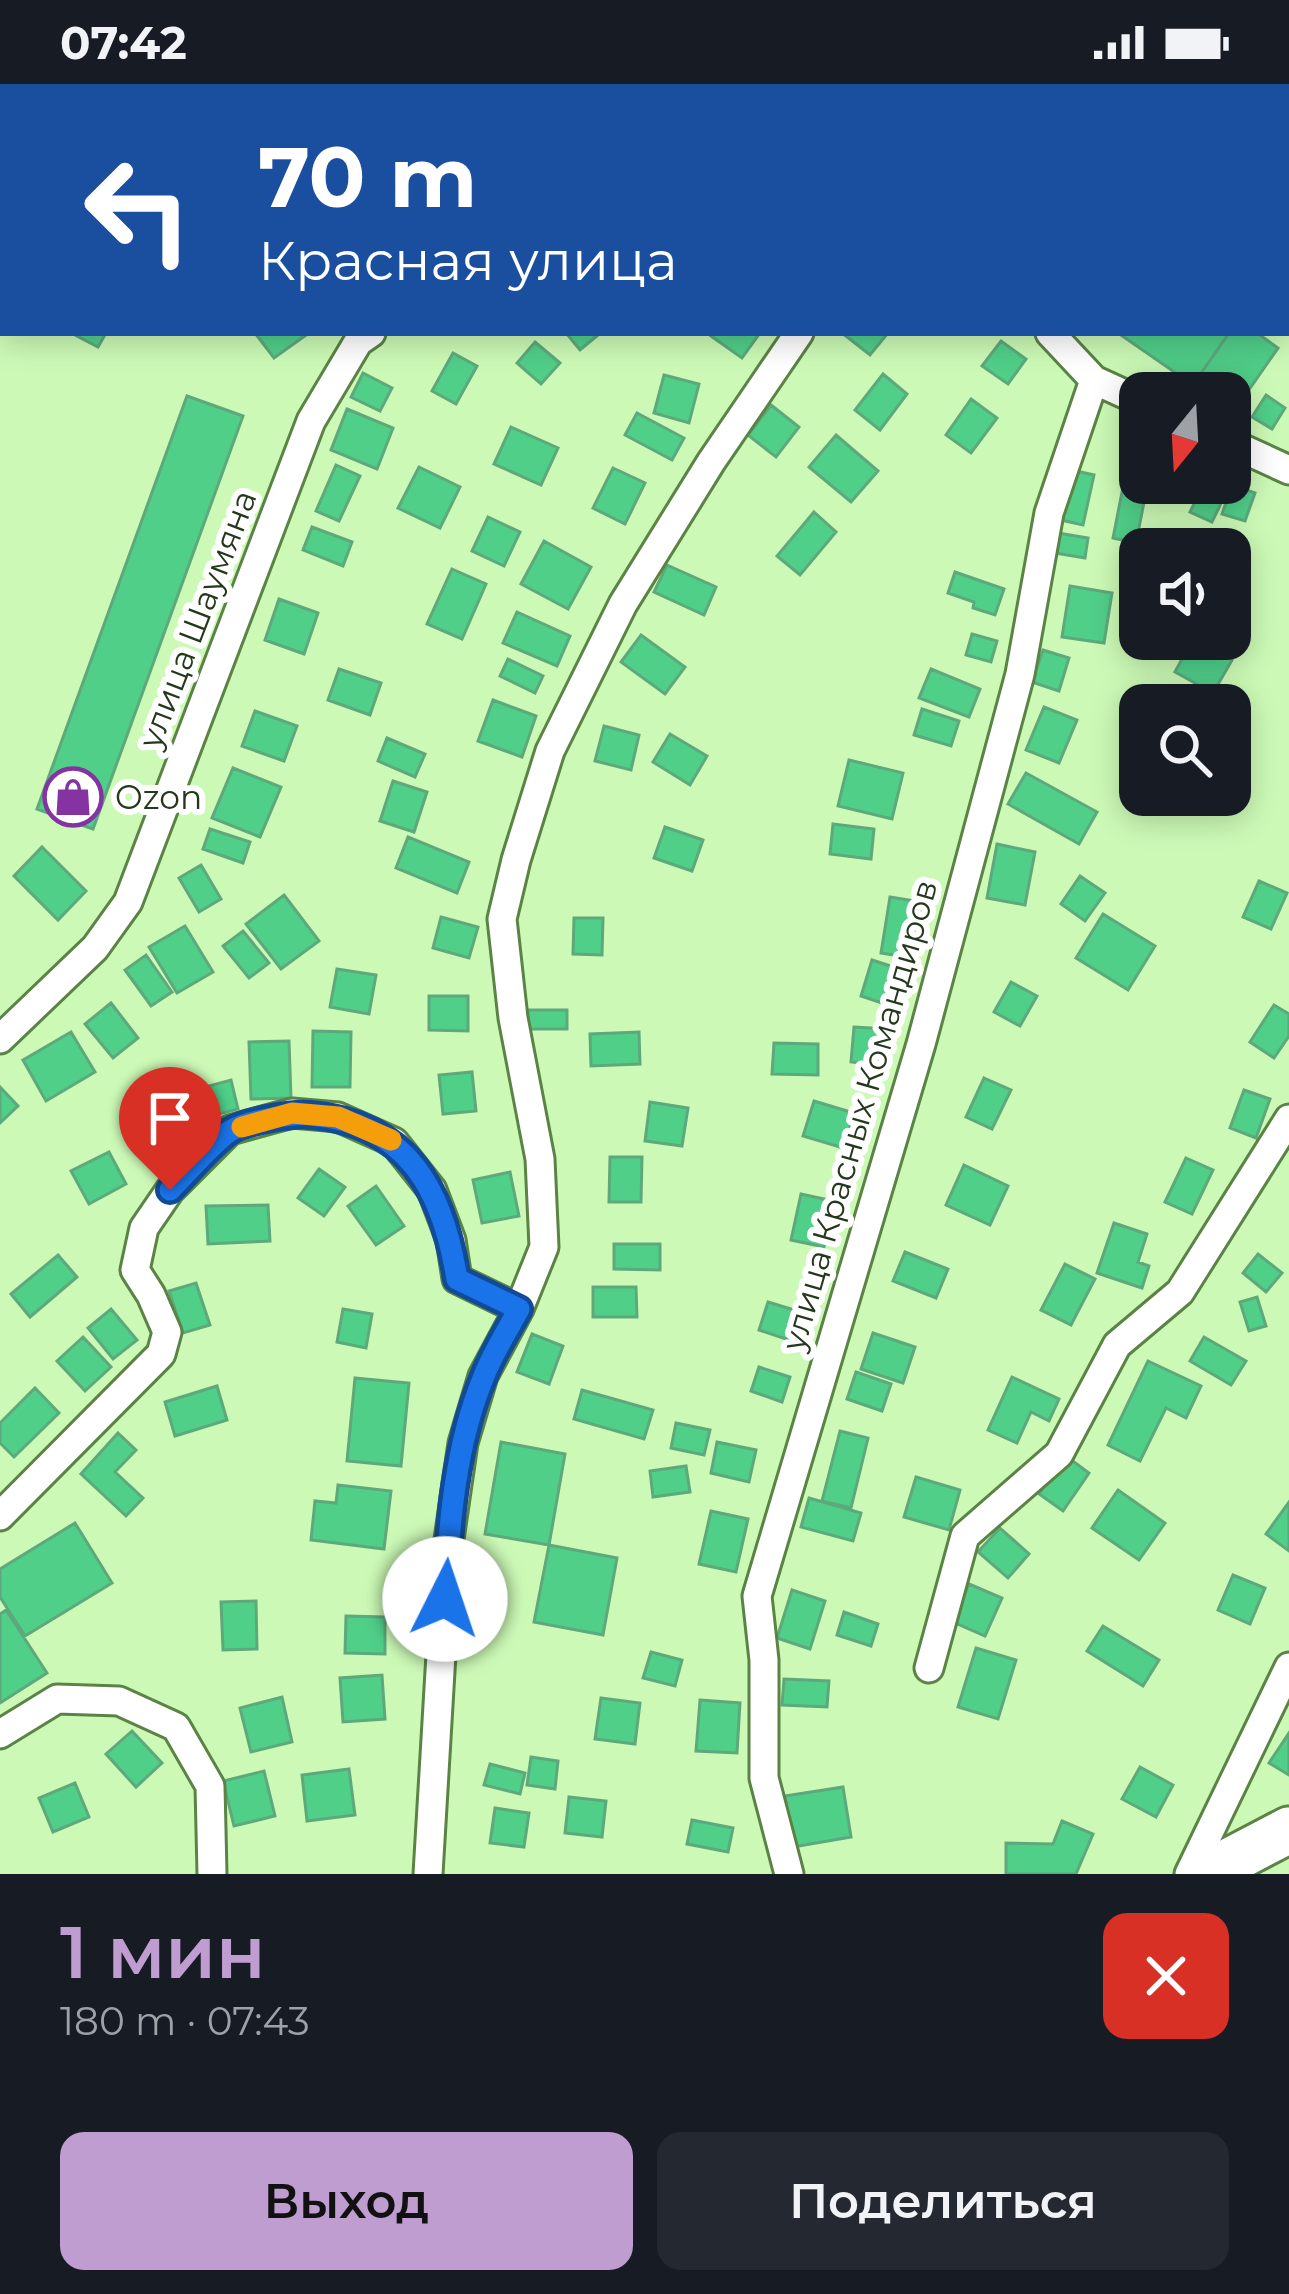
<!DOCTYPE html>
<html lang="ru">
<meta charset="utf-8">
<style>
body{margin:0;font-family:Montserrat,sans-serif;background:#242831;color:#f1f3f6;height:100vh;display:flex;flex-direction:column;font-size:45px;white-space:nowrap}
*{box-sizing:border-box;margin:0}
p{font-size:39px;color:#9ea1a6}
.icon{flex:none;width:66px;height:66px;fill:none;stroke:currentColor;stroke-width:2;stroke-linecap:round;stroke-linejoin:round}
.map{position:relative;height:1790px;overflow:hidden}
.side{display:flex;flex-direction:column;background:#171b24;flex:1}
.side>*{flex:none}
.hud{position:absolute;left:0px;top:0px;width:1290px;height:252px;box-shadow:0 6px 30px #0003;background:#1a4fa0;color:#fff;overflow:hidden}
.needle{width:78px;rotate:198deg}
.tools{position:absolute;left:1119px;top:288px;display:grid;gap:24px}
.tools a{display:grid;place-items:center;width:132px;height:132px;border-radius:24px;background:#171b24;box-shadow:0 6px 30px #0003;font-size:60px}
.pin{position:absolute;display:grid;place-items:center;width:102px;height:102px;color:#fff;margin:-123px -51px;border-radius:50% 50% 50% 0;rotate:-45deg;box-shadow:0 0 12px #0007}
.pin .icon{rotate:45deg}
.me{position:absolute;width:132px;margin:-66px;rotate:4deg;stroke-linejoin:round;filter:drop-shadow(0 0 9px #0008)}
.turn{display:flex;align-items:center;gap:42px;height:252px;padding:0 60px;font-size:54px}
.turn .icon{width:156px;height:156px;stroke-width:2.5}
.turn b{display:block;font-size:84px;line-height:102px}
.round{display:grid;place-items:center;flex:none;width:126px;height:126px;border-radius:24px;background:#242831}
.head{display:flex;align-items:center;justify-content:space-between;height:204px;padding:0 60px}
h1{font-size:72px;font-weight:600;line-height:90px;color:#c09dd0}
.button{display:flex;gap:24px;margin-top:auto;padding:24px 60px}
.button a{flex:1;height:138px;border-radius:24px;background:#c09dd0;color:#111;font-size:48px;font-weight:600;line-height:138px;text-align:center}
.button a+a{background:#242831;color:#f1f3f6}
.status{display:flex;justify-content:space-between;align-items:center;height:84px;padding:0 60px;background:#171b24;direction:ltr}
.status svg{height:33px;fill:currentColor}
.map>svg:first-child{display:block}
.building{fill:#50cf89;stroke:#5ea97c;stroke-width:3}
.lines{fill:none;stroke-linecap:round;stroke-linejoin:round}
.minor-casing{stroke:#5a8345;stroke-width:33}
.trunk-casing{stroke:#5a8345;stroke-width:51}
.minor{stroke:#fff;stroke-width:27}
.trunk{stroke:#fff;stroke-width:45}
.route-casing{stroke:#114b97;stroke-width:30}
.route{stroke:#1a73e8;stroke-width:21}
.slow{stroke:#f59e0b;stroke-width:21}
.labels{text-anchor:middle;stroke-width:12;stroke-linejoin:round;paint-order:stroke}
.street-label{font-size:33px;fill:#25371d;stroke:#fff}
.poi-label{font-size:33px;fill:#25371d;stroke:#fff;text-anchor:start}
</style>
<div class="status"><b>07:42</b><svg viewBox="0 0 49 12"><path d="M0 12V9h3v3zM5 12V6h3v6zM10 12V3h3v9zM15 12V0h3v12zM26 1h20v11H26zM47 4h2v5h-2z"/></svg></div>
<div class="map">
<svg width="1289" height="1790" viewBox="0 0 1289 1790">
<rect width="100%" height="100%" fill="#ccfab6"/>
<path class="building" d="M165,0H272L268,3H161Z
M71,249H106L98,263Z
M255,249H309L274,274Z
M566,249H597L598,251L580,266Z
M713,249H760L742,274L711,252Z
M842,249H888L870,271Z
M1118,249H1229L1193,301Z
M1229,249H1257L1278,264L1230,333V309L1188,308Z
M1001,257L1026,275L1008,300L982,282Z
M535,258L560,279L541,300L517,279Z
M453,269L477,282L456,320L432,307Z
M363,289L392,304L380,327L351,313Z
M883,290L907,310L880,346L855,326Z
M664,291L699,300L689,339L654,329Z
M1266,311L1285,324L1272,345L1252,333Z
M187,312L243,332L93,745L37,725Z
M971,315L997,334L971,369L946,351Z
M771,321L799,343L776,373L748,351Z
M347,325L393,344L377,385L331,366Z
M637,329L684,354L672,376L625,351Z
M511,343L558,364L541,401L494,380Z
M836,351L878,387L851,418L809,383Z
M1134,359L1140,361V388L1125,383Z
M336,381L360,392L339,437L316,427Z
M419,383L460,403L440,444L398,424Z
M613,384L645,399L625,440L593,424Z
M1072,386L1094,391L1083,441L1061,436Z
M1204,399H1216L1228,405L1212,438L1190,428Z
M1232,401L1255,409L1245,437L1222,430Z
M1123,403L1146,408L1136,459L1113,454Z
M814,428L836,448L800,491L777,472Z
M488,433L520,448L504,482L472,467Z
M312,443L352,458L343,482L303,466Z
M1058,449L1088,454L1085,474L1055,469Z
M544,457L591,483L568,525L521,500Z
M667,481L716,503L704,531L654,508Z
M452,485L486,500L462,555L427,540Z
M955,488L1004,505L995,531L973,524L974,518L948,509Z
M1070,502L1112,509L1104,559L1062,553Z
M279,515L318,529L304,570L265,556Z
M517,528L570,552L557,582L503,559Z
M972,550L997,557L991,578L966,571Z
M641,551L685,583L665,610L621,578Z
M1193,555L1232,576L1213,609L1175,588Z
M1043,566L1069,574L1059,607L1032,598Z
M508,575L543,592L535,609L500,592Z
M339,585L381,599L370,631L328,616Z
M931,585L980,605L969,633L919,614Z
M493,616L536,632L522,673L478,657Z
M1044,623L1077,636L1059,679L1026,666Z
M922,625L959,637L951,662L914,651Z
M255,627L297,642L284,677L242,662Z
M604,642L639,651L631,686L595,677Z
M670,650L707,672L690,701L653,678Z
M387,654L425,670L415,693L378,677Z
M849,676L903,689L892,735L838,722Z
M233,684L281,703L260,753L212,734Z
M1026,689L1097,728L1079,760L1008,720Z
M393,697L427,708L414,748L380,737Z
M833,740L874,745L871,775L830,770Z
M665,743L703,756L692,787L654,774Z
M210,745L250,758L243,779L203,765Z
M408,753L469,778L457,809L396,784Z
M997,760L1035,768L1025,821L987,814Z
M42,763L86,807L58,836L14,792Z
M201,781L221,815L199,828L179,794Z
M1080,792L1105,809L1085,837L1061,820Z
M1259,797L1287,809L1271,845L1243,833Z
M284,811L319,857L281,885L246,840Z
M890,813L927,819L918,875L881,869Z
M1103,830L1155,862L1128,906L1076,874Z
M441,833L478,843L469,874L433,864Z
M574,834H603L602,871L573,870Z
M185,842L213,888L177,909L149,863Z
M243,847L269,879L249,894L223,862Z
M146,871L172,908L151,922L125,886Z
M872,876L903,886L891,922L861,912Z
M337,885L376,891L369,930L330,923Z
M1011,898L1037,912L1020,942L994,928Z
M429,912H468V947L429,946Z
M111,919L138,954L113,974L85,940Z
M1274,921L1289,930V952L1274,974L1250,958Z
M528,926H567V945H528Z
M854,943L887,945L883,981L851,978Z
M313,947L351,948L350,1003H312Z
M71,948L95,988L46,1017L23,976Z
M639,948L640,980L591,982L590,950Z
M289,957L291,1014L251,1015L249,958Z
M774,959L818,960V991L772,990Z
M472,988L476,1027L443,1030L439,991Z
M984,994L1011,1006L992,1045L966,1033Z
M231,996L238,1025L212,1032L205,1003Z
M0,1003L18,1022L0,1039Z
M1244,1006L1270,1015L1256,1054L1230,1044Z
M814,1017L854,1029L843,1064L803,1052Z
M650,1018L688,1024L682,1062L645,1057Z
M198,1022L202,1049L159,1055L154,1029Z
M109,1068L126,1100L89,1120L71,1087Z
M610,1073H642L641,1118H609Z
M1186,1074L1213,1086L1192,1130L1165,1118Z
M964,1081L1008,1102L990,1141L946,1121Z
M319,1085L345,1103L324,1132L298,1114Z
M510,1088L519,1132L482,1139L473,1096Z
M376,1102L404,1142L376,1161L348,1122Z
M801,1110L833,1117L824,1163L791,1156Z
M268,1121L270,1157L208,1160L206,1122Z
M1114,1139L1147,1150L1138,1178L1149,1182L1142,1204L1097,1189Z
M614,1160H660V1186L614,1185Z
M905,1168L948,1185L936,1214L893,1197Z
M1258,1170L1282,1189L1266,1208L1243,1189Z
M58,1171L77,1193L30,1233L11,1210Z
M1065,1180L1095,1195L1071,1241L1041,1226Z
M196,1199L210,1241L183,1249L169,1207Z
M593,1203H636L637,1233H593Z
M1257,1213L1266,1242L1249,1247L1240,1218Z
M768,1218L801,1228L792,1257L759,1246Z
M111,1225L137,1256L113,1275L88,1244Z
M343,1225L372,1230L366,1264L337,1258Z
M873,1249L915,1263L903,1299L861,1285Z
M532,1250L563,1262L549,1300L517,1288Z
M83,1253L111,1283L85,1307L57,1277Z
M1204,1253L1246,1277L1231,1301L1190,1277Z
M1148,1277L1201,1302L1186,1334L1166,1324L1140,1377L1108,1361Z
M759,1283L790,1293L782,1318L751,1307Z
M856,1288L891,1300L882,1327L847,1315Z
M1012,1293L1059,1315L1049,1337L1031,1328L1017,1359L988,1346Z
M355,1294L409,1299L401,1382L347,1377Z
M217,1302L227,1336L175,1352L165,1318Z
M35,1304L59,1329L14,1373L0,1359V1339Z
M582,1306L653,1326L644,1355L574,1335Z
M676,1339L710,1346L704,1371L671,1364Z
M840,1347L868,1354L851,1424L822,1417Z
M118,1349L136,1366L115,1388L143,1414L126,1432L81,1390Z
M501,1358L565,1370L549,1461L485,1450Z
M717,1358L756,1366L749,1398L711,1389Z
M1066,1372L1089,1389L1063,1427L1039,1410Z
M686,1382L690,1408L653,1413L650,1387Z
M916,1393L960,1406L949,1446L904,1433Z
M338,1401L391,1407L384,1465L311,1456L315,1417L336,1419Z
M1118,1406L1165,1439L1139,1476L1092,1444Z
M809,1414L861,1429L853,1457L801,1443Z
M1289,1418V1467L1266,1450Z
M711,1427L748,1435L736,1488L699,1480Z
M75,1439L112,1499L25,1552L0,1513V1485Z
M1000,1444L1029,1470L1008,1494L978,1468Z
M549,1461L617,1474L603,1551L534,1538Z
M1233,1491L1265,1504L1250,1540L1218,1526Z
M969,1500L1002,1514L985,1552L953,1538Z
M792,1506L825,1517L810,1565L777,1554Z
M256,1517L257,1565L223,1566L221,1518Z
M6,1526L47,1589L0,1619V1530Z
M844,1528L878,1540L871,1562L837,1551Z
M346,1532L385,1533V1570L345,1569Z
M1103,1542L1159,1576L1143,1602L1087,1567Z
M976,1564L1016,1576L998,1635L958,1623Z
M651,1568L682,1576L675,1602L643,1594Z
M382,1591L385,1635L343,1638L340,1594Z
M784,1595L829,1597L827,1623L782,1621Z
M282,1613L292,1658L251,1668L240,1624Z
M601,1614L640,1619L635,1660L595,1655Z
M700,1616L740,1619L737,1669L696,1667Z
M132,1647L162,1679L136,1703L106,1670Z
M1289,1649V1691L1269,1679Z
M531,1673L558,1677L555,1705L527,1701Z
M490,1680L525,1689L520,1710L484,1701Z
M1140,1683L1173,1701L1156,1733L1122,1715Z
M349,1685L355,1731L307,1737L302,1691Z
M264,1687L275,1732L234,1742L223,1697Z
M75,1699L89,1733L53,1748L39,1714Z
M843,1703L851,1753L793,1763L785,1712Z
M569,1713L606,1717L602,1753L565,1749Z
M495,1724L529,1729L524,1763L490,1759Z
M692,1736L733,1744L728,1768L687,1760Z
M1062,1737L1093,1750L1076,1790H1006V1759L1053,1760Z"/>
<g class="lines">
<g class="minor-casing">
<path id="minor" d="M808,0L811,3
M58,3L63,0
M736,3L741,0
M1276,3L1278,0
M0,46L3,43
M1287,165L1289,166
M1050,249L1094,296L1140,317
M1230,359L1289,386
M0,955L95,864L128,818L311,337L358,258L371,249
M0,1432L161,1270L167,1248L151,1211L135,1186L144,1144L170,1106L230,1046L292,1029L338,1033L394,1058L432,1106L451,1156L457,1195L519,1225
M929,1584L965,1452L1059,1370L1117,1261L1180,1208L1289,1035
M0,1650L57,1615L119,1617L176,1643L210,1702L212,1790
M428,1790L447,1469L463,1359L483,1292L519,1225L544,1163L540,1075L513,934L502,835L516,776L550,667L623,520L711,378L799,249
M789,1790L764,1694V1576L757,1512L921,960L1020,590L1049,429L1094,296
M1189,1790L1289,1583"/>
</g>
<g class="trunk-casing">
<path id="trunk" d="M1205,1790L1289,1746"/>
</g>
<use href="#minor" class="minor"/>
<use href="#trunk" class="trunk"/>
</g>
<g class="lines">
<g class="route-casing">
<path id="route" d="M170,1106C185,1091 214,1057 230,1047C246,1037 292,1029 311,1031C408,1039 443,1107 457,1195L519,1225C507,1247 493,1269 484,1292C455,1361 449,1441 445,1515"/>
</g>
<use href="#route" class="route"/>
<path class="slow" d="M242,1043L292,1029L338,1033L391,1056"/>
</g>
<defs>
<g id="shop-ring" transform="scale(3)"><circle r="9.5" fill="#fff" stroke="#8533a2" stroke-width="1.5"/><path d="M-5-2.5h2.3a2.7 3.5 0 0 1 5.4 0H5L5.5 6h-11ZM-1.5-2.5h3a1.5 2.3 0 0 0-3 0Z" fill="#8533a2"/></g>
</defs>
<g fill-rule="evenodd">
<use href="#shop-ring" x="73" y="713"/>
</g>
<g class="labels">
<g class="street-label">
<text transform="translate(197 535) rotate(-69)" y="12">улица Шаумяна</text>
<text transform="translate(859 1031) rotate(-74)" y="12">улица Красных Командиров</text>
</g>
<g class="poi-label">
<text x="115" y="725">Ozon</text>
</g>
</g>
</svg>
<div class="tools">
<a><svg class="needle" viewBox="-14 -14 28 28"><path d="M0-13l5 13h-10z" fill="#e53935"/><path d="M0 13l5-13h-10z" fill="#9ea1a6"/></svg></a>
<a><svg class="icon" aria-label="sound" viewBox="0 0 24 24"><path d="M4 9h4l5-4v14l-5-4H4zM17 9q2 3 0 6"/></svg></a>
<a><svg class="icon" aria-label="search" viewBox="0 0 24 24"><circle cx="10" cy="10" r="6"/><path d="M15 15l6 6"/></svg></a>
</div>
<div class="pin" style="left:170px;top:1106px;background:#d93025"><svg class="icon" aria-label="arrive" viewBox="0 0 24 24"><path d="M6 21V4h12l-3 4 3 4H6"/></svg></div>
<svg class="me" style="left:445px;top:1515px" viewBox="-20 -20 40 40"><circle r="19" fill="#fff"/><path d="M0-13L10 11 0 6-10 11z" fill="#1a73e8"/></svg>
<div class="hud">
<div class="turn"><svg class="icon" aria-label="left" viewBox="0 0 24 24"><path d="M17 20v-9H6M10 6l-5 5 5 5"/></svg><div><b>70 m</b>Красная улица</div></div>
</div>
</div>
<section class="side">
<div class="head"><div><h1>1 мин</h1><p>180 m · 07:43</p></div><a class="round" style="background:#d93025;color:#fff"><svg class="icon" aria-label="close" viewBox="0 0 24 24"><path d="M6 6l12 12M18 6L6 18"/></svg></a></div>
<div class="button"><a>Выход</a><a>Поделиться</a></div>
</section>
